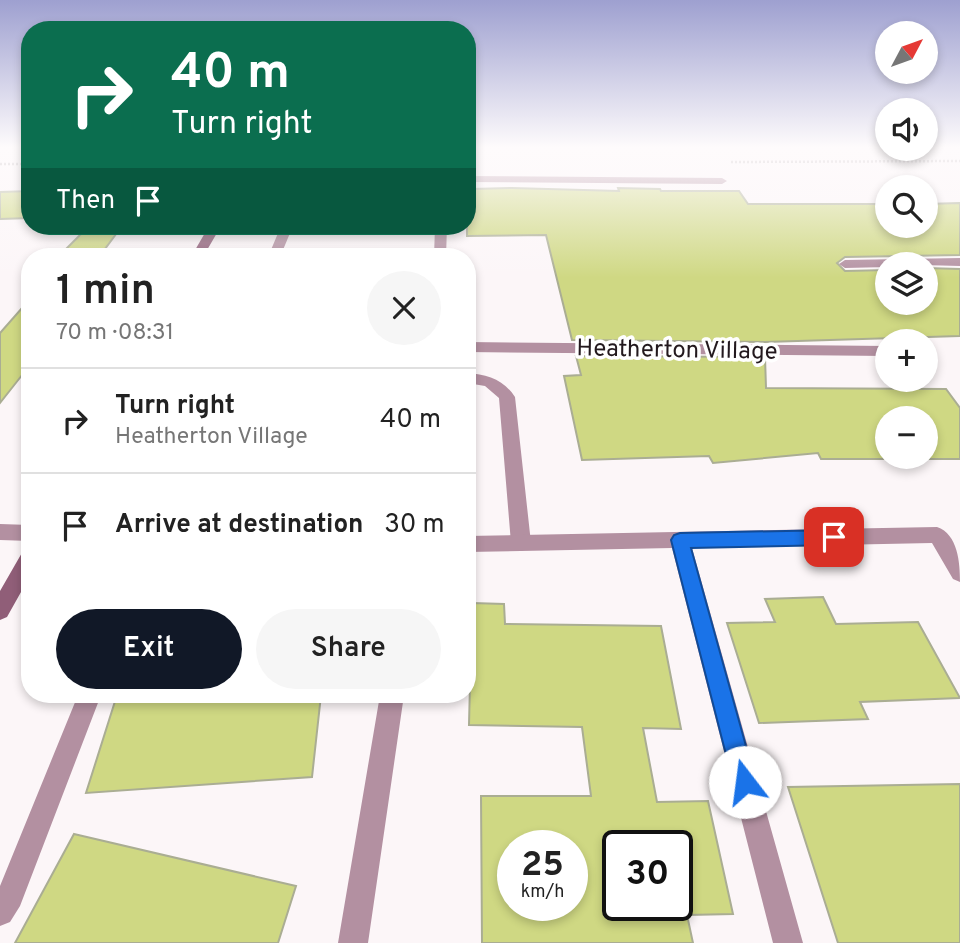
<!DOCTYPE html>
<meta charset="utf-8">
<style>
body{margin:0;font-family:Overpass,sans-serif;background:#f6f6f6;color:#222;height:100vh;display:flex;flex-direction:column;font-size:26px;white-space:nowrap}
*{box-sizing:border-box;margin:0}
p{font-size:23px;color:#767676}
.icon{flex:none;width:38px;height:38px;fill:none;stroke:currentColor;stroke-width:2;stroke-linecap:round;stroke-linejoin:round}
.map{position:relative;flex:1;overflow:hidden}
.side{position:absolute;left:21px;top:248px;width:455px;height:455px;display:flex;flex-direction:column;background:#fff;border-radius:28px;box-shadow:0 4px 10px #0003}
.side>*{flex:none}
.banner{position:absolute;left:21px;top:21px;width:455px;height:214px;border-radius:28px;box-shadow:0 4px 10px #0003;background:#0b6e4f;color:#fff;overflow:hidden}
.needle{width:46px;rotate:49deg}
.buttons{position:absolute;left:875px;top:21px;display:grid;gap:14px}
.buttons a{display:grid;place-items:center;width:63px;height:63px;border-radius:50%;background:#fff;box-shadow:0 4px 10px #0003;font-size:35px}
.speed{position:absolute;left:497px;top:830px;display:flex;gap:14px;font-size:35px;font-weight:700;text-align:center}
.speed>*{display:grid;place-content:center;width:91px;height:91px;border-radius:50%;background:#fff;box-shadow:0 4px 10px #0003;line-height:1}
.speed small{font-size:18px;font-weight:400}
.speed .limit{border:4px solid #111;border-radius:10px;background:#fff;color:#111}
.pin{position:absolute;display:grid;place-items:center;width:60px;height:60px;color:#fff;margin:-30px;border-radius:14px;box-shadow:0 4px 10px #0006}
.me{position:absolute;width:77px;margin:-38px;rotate:345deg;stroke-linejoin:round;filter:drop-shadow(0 0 5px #0008)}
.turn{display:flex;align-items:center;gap:24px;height:147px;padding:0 35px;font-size:32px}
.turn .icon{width:91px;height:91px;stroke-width:2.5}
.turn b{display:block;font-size:49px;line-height:60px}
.then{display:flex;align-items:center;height:66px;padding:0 35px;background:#0003;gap:14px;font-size:26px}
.round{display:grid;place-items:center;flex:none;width:74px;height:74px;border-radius:37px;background:#f6f6f6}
.headline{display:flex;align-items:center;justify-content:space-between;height:119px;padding:0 35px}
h1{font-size:42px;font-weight:600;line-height:52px}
.button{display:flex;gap:14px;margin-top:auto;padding:14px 35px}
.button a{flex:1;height:80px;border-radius:42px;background:#111827;color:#fff;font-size:28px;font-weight:600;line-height:80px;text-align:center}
.button a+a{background:#f6f6f6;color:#222}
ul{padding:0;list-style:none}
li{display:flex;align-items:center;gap:21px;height:105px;padding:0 35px;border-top:2px solid #e0e0e0}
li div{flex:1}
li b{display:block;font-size:26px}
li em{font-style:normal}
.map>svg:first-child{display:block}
.building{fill:#cfd883;stroke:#aaad93;stroke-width:2;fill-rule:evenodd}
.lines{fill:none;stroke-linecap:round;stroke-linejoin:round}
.path{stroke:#8d8588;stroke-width:2.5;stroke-dasharray:2 2;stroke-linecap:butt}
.lane{fill:#b390a1;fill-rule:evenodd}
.street{fill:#b390a1;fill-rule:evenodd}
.secondary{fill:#905e78;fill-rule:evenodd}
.route{fill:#1a73e8;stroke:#114b97;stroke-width:2}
.labels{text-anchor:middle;stroke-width:7;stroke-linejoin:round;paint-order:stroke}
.street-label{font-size:24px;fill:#23191e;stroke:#fff}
</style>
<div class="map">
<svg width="960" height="943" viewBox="0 0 960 943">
<rect width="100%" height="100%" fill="#fcf6f8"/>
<path class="building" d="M512,188L619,191L618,188L660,189L661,191H739L748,204H887V226H926V204L960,203V255L845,257L837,263L845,271L887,270V303H926V268L960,269V336L765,342L572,340L546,235L467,236V198H472V189Z
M30,191V218L0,219V192Z
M89,226H122L99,257H58Z
M30,299V365L0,403V333Z
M576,356L765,357L766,388L946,389L960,408V459H821L818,453L713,463L709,456L582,460L564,376L581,375ZM887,418H926V457H887Z
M823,597L836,624L918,622L960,698L860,702L868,719L759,723L727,623L775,622L765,599Z
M472,603L504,604L505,624L661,626L681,729L643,728L657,802L708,801L733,914L687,915L693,943H482L481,796H591L582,727L469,725ZM513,845H572V905H513ZM618,845H677V905H618Z
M117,695H321L312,777L86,793Z
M960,784V943H838L788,787Z
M74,834L296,886L278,943H15Z"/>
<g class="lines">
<path class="path" d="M731,162L960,161
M0,164H30"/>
<path class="lane" d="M281,226H293L280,257H268Z
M467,373C487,374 504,380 515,397L531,543L528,549L521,551L514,549L511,543L499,398L485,386L467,383Z"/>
<path class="street" d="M467,176L722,178L727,181L722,184L467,182Z
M435,226H447L446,257H434Z
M960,258V266L887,264V267L845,268L839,264L845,260Z
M467,342L887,346V356L467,352Z
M0,524L30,525V541L0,540Z
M937,527C958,534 960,563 960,582L953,579L932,543L692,548L803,943H773L672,548L467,552V536Z
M78,695H101L20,906L10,922L0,926V886Z
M380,695H404L368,943H338Z"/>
<path class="secondary" d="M209,226H221L203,257H191Z
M30,549V576L7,617L0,620V591L23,551Z"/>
</g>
<linearGradient id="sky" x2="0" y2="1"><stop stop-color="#9ea0d0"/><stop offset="0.53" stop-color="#fefbfc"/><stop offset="1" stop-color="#fefbfc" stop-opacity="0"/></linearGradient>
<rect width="960" height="278" fill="url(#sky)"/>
<path class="route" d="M834,530L840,532L843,537L840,543L834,545L691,548L756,782L753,790L745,794L737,790L733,782L671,540L674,535L680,533Z"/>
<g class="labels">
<g class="street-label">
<text transform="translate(677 349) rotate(1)" y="8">Heatherton Village</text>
</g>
</g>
</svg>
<div class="buttons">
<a><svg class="needle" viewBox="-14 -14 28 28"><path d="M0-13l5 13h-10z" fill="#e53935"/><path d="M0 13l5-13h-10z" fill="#767676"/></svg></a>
<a><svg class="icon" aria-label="sound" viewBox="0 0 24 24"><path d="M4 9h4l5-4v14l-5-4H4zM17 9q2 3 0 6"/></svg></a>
<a><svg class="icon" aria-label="search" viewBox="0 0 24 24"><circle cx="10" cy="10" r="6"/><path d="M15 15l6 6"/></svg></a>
<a><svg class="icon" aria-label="layers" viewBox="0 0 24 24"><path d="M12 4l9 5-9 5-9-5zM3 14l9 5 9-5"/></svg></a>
<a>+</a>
<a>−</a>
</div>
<div class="speed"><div>25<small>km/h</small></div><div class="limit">30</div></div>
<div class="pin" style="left:834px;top:537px;background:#d93025"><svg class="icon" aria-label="arrive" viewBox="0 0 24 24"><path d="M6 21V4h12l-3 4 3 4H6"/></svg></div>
<svg class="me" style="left:745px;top:782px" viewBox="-20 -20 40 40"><circle r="19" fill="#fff"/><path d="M0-13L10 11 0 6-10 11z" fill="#1a73e8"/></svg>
<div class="banner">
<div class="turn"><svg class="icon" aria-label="right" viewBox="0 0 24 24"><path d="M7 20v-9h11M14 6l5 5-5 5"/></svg><div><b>40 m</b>Turn right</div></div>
<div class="then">Then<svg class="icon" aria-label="arrive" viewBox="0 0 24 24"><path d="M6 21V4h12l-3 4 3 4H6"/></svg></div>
</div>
<section class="side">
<div class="headline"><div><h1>1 min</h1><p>70 m · 08:31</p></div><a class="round"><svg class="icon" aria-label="close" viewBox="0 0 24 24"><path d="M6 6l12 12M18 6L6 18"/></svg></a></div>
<ul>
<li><svg class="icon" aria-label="right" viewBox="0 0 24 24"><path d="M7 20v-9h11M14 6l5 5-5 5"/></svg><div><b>Turn right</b><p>Heatherton Village</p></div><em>40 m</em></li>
<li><svg class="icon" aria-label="arrive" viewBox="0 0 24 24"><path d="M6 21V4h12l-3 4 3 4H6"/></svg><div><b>Arrive at destination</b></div><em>30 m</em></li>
</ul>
<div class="button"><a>Exit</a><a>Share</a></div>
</section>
</div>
